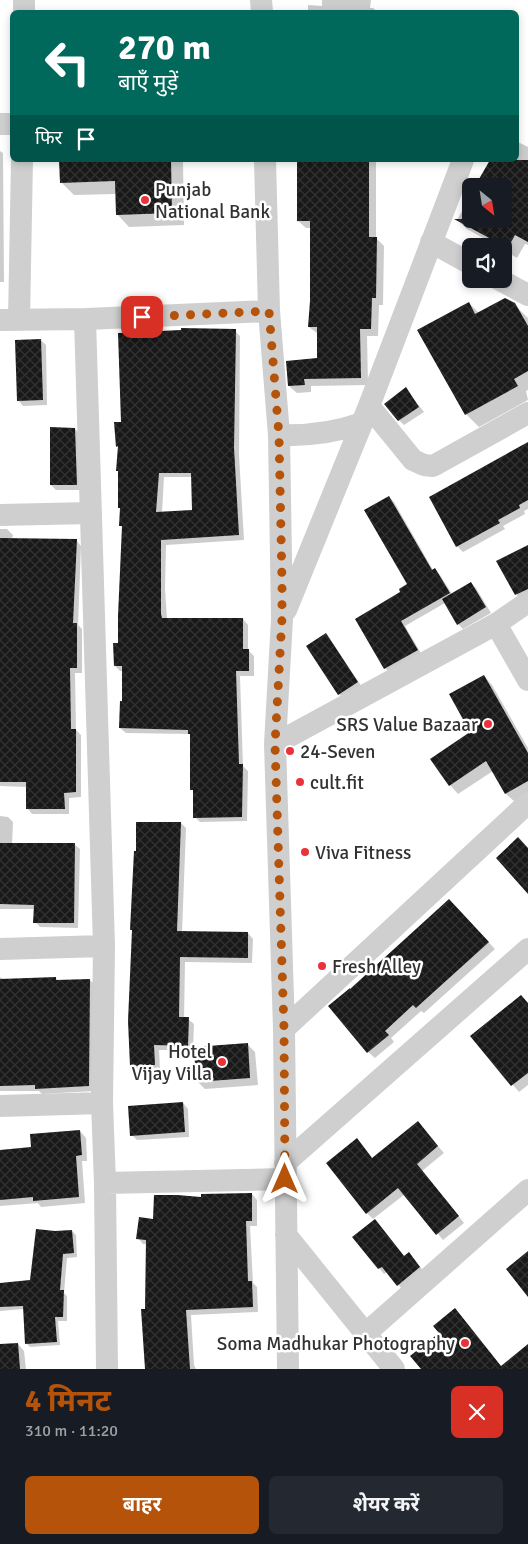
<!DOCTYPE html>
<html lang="hi">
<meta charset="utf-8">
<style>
body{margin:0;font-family:Signika,"Noto Sans Devanagari",sans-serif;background:#242831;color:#f1f3f6;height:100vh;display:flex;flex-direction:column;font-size:19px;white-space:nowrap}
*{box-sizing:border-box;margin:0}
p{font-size:16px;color:#9ea1a6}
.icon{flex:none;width:28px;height:28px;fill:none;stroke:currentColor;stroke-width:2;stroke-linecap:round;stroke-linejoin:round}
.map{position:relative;height:1369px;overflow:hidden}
.sheet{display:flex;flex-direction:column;background:#171b24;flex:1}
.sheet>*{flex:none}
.guide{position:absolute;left:10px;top:10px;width:509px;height:152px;border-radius:8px;box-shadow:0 2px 8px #0003;background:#00695c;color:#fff;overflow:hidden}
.needle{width:32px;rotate:150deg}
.tools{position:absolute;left:462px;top:178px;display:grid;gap:10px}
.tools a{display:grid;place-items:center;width:50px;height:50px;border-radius:8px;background:#171b24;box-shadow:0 2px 8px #0003;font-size:25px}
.pin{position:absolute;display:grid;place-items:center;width:42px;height:42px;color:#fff;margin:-21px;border-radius:10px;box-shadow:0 2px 8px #0006}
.me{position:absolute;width:55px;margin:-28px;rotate:0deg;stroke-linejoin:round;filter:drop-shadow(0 0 4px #0008)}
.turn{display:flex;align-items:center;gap:18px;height:105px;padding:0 25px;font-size:22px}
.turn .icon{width:65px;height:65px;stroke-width:2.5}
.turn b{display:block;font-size:35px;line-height:42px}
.then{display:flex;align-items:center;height:48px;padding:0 25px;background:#0003;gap:10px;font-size:19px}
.round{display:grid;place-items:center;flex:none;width:52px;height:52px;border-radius:8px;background:#242831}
.head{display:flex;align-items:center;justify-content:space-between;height:85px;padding:0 25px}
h1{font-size:30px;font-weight:700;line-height:38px;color:#b45309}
.primary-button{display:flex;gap:10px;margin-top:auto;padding:10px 25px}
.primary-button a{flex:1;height:58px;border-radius:8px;background:#b45309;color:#fff;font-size:20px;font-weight:700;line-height:58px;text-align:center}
.primary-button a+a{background:#242831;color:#f1f3f6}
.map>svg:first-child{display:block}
.shadow{fill:#0003;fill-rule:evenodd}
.building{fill:url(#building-cross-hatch);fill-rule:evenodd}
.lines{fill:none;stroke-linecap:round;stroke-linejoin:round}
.minor{stroke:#cfcfcf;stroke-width:22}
.route{stroke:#b45309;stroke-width:9;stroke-dasharray:0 16.2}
.poi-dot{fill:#eb323b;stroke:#fff;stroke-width:2}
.labels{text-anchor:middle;stroke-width:5;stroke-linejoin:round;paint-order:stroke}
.poi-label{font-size:19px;fill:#323232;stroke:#fff;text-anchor:start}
</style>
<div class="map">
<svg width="528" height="1369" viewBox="0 0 528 1369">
<defs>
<pattern id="building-cross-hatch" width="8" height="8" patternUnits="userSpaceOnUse" patternTransform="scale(1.25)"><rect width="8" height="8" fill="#191919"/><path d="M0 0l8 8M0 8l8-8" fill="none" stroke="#323232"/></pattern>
</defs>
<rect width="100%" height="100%" fill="#fff"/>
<path class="shadow" d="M322,0H371L370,8H373L378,12H308V5L322,6Z
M516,141L528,147V245L525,244L517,258L504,250V246H497L467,229L457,220L471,195V219H504V186H476L491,160H516Z
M0,151L3,153L4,282H0Z
M61,160H183L184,225L129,227L117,214L116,194L74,195L61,182Z
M299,160H376V238L384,246L383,305H379L378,336H367L368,385L311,386V392L297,393L289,386L319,360L318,334L309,327L312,301V228H306L298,221Z
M469,303L479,313L514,304L528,318V390L526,391L528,400L479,427L466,414L418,330Z
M235,331L240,336L239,455L244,540L166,545L165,589L167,619H243L248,625V650L254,656V676H240L243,766L248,771L247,821L200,822L195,817L194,792L192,789L191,734L126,733L120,728L124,702L123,671H120L115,666L119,644L123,528L120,525L121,509L119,507L120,473L118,471L119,448L117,446L122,423ZM164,477H192L193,511L162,513Z
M41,340L46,345L47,405L23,406L18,400Z
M406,389L424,412L404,425L399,420Z
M75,429L80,434L82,490H56L51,485Z
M528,443V509L524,511L525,514L503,526L505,529L463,552L457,546Z
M389,497L394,502L433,570L435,569L440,575L452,594L471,583L476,588L491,613L463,629L458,624L445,603L405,626L422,655L391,674L385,668L356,619L402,593L409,585Z
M0,529H7L13,535L12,539L76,540L81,546L78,625L82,629V673H75L76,730L81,735V797L69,798V814H32L27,808V787L0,786Z
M528,546V597L522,600L516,594Z
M325,634L330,639L362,687L344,699L339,694Z
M484,676L492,685L528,748V795L515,802L506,794L493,771L458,794L450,785L472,732Z
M0,816L8,817L13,822L12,844H74L80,849L78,928L40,927L35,922V909H0Z
M181,823L186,828L182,932L248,933L253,939L252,963L185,962L184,1019H188L194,1024L193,1048L248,1045L255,1052L258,1085L205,1089L197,1081L195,1050H159L160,1070L137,1071L131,1065L133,931L131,929Z
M449,901L495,949L424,1013L421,1011L391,1038L394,1042L375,1058L368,1052L350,990Z
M0,977L4,980L56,978L58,981L90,980L96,986L94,1091L42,1094L39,1091H0Z
M528,1004V1085L519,1092L472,1036Z
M183,1103L188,1109L189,1137L137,1140L132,1135Z
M418,1123L444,1153L422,1171L464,1223L443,1240L405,1194L373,1219L367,1213L363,1146L373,1159Z
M80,1131L86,1138L87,1161H82L85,1203L41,1207L38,1203L0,1206V1151L32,1149Z
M252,1194L257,1200V1226H250L253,1283L257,1287L258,1312L191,1315L194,1365L196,1369H146L147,1244H143L138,1238L154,1220L202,1198Z
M380,1226L405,1257L414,1259L425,1273L403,1290L387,1272L384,1274L379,1268L354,1237Z
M72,1231L76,1235L77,1257L67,1258L64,1293L67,1296V1321H58L60,1345L30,1347L26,1343L24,1309L0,1311V1284L32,1281L55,1232Z
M18,1344L24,1351L26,1369H0V1346Z"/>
<path class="building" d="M59,160H171L172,213L116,215L115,181L60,183Z
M297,160H369V237H377L376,298H372L371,329H360L361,378L304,379L305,385L288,386L286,361L317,358V327H308L310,301V221H297Z
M490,160H528V242L515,235L504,255V246L454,219H504V186H475Z
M505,298L515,303L528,326V371L514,379L518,386L465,415L417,330L469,302L475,314Z
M181,328L236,329L234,448L239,535L161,540V614L162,618H243V649H249V671H236L239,764H243L242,817L193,818V790H190V734H188V730L119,728L120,701H122V666H114L113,643H118V616L122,526H119L120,508H118V471H116L118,446L116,447L114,422H121L118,333L181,330ZM159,473H191L192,510L156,512Z
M41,339L43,400L17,401L15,340Z
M406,387L419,407L398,421L384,404Z
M50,427L75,428L77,485H50Z
M528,442V500L519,505L520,508L498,520L500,523L456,547L429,497Z
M389,496L432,570L435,568L450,593L401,621L418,650L384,669L355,619L400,592L399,589L407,584L364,510Z
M0,538L77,539L73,623H77V668H70L71,729H76V792L64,793L65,809H26V782H0Z
M528,545V589L515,595L496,561Z
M471,582L486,607L457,625L442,599Z
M326,633L358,682L338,695L306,646Z
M484,675L528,753V781L505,794L486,761L449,786L430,759L470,732L449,694Z
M136,822H181L177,931L248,932V958L180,957L179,1017H189L188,1046L154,1045L155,1065L130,1066L128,1021L132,930H130L134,851H136Z
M518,837L528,848V894L496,858Z
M0,843H75L74,923H33L34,905L0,904Z
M449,899L489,942L416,1008L413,1005L385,1031L389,1035L367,1053L328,1006L350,988V989Z
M56,977V980L90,979L89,1086L35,1089V1085L0,1086V979Z
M521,995L528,1003V1073L511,1086L470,1036Z
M248,1043L250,1078L196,1082L194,1047Z
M183,1102L185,1132L130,1136L128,1106Z
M418,1121L438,1146L417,1164L459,1216L436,1235L398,1188L366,1214L326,1163L357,1138L372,1158Z
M80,1130L82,1155L76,1156L79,1197L33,1201V1197L0,1200V1150L31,1147L30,1134Z
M252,1193V1221H246L248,1281H252L253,1307L186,1310L190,1369H145L141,1309H145L146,1240L136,1239L139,1217L153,1219L154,1195H177L201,1197V1194Z
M375,1219L404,1256L409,1252L420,1267L397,1286L382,1267L378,1269L352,1237Z
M36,1229L55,1231L72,1230L74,1253L63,1254L60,1290H64L63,1317H55L57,1342L25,1344L23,1306L0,1307V1283L30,1280Z
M528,1251V1297L506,1269Z
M455,1308L501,1366L528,1344V1369H421L410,1356L439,1333L433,1326Z
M18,1343L20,1369H0V1344Z"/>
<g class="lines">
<path class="minor" d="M261,0L262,12
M24,12V0
M0,124H12
M265,160L269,311L279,435L282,619L275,744L284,1029L288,1369
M431,242L471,264
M498,279L528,295
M85,319L104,946L102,1103L105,1183L107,1369
M0,320L87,319L269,311
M19,320L22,160
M369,406L413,460L424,465L433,466L528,413
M279,435C308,436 334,433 362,423
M0,515L91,513
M286,610L369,406L463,160
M496,624L528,680
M275,744L496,624L528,602
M0,949L104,946
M284,1029L528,803
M0,1106L102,1103
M285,1163L528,949
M105,1183L285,1179
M286,1235L394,1369
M365,1334L528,1190"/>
</g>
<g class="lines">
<path class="route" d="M142,317L269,311L279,436L282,582V618L275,744L284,1029L285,1179"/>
</g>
<g class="poi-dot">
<circle cx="145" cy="200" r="5"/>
<circle cx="488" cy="724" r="5"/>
<circle cx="290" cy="751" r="5"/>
<circle cx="300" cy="782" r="5"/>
<circle cx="305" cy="852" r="5"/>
<circle cx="322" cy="966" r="5"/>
<circle cx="222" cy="1062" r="5"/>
<circle cx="465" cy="1343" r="5"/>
</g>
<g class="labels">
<g class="poi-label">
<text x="155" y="196">Punjab<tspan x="155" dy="22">National Bank</tspan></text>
<text x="478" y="731" text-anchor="end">SRS Value Bazaar</text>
<text x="300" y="758">24-Seven</text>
<text x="310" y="789">cult.fit</text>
<text x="315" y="859">Viva Fitness</text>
<text x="332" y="973">Fresh Alley</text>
<text x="212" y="1058" text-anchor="end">Hotel<tspan x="212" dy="22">Vijay Villa</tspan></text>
<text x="455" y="1350" text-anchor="end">Soma Madhukar Photography</text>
</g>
</g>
</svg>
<div class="tools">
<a><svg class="needle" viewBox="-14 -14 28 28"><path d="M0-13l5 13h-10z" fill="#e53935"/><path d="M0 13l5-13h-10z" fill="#9ea1a6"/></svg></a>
<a><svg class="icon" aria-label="sound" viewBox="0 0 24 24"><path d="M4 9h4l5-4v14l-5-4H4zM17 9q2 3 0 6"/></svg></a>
</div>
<div class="pin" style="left:142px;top:317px;background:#d93025"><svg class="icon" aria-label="arrive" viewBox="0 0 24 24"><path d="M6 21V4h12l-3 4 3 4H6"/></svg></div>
<svg class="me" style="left:285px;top:1179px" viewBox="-20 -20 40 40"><path d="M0-17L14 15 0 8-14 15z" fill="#b45309" stroke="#fff" stroke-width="4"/></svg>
<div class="guide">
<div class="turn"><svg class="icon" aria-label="left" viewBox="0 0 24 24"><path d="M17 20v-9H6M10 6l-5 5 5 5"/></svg><div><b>270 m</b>बाएँ मुड़ें</div></div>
<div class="then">फिर<svg class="icon" aria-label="arrive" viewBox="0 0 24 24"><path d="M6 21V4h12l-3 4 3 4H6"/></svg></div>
</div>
</div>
<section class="sheet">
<div class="head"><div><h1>4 मिनट</h1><p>310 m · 11:20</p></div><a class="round" style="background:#d93025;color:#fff"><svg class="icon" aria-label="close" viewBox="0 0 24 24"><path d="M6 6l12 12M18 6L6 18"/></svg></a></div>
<div class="primary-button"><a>बाहर</a><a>शेयर करें</a></div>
</section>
